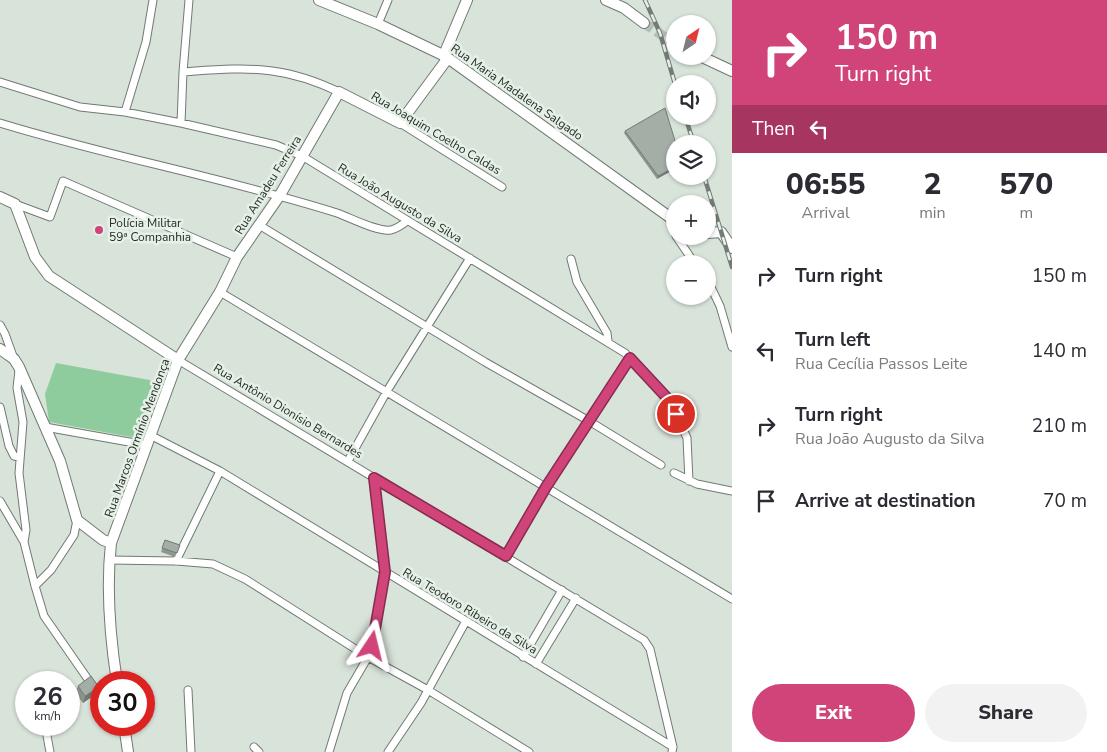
<!DOCTYPE html>
<meta charset="utf-8">
<style>
body{margin:0;font-family:"Nunito Sans",sans-serif;background:#f2f2f3;color:#2b2b33;height:100vh;display:flex;flex-direction:column;font-size:19px;white-space:nowrap}
*{box-sizing:border-box;margin:0}
p{font-size:16px;color:#7c7c81}
.icon{flex:none;width:28px;height:28px;fill:none;stroke:currentColor;stroke-width:2;stroke-linecap:round;stroke-linejoin:round}
.map{position:relative;flex:1;overflow:hidden}
.sheet{display:flex;flex-direction:column;background:#fff;width:375px}
.sheet>*{flex:none}
.banner{background:#d04479;color:#fff;overflow:hidden}
.needle{width:32px;rotate:35deg}
.tools{position:absolute;left:666px;top:15px;display:grid;gap:10px}
.tools a{display:grid;place-items:center;width:50px;height:50px;border-radius:50%;background:#fff;box-shadow:0 1px 4px #0004;font-size:25px}
.speed{position:absolute;left:15px;top:671px;display:flex;gap:10px;font-size:25px;font-weight:700;text-align:center}
.speed>*{display:grid;place-content:center;width:65px;height:65px;border-radius:50%;background:#fff;box-shadow:0 1px 4px #0004;line-height:1}
.speed small{font-size:12px;font-weight:400}
.speed .limit{border:8px solid #d22;background:#fff;color:#111}
.pin{position:absolute;display:grid;place-items:center;width:42px;height:42px;color:#fff;margin:-21px;border:2px solid #fff;border-radius:50%;box-shadow:0 1px 5px #0007}
.me{position:absolute;width:55px;margin:-28px;rotate:10deg;stroke-linejoin:round;filter:drop-shadow(0 0 4px #0008)}
.turn{display:flex;align-items:center;gap:18px;height:105px;padding:0 20px;font-size:22px}
.turn .icon{width:65px;height:65px;stroke-width:2.5}
.turn b{display:block;font-size:35px;line-height:42px}
.then{display:flex;align-items:center;height:48px;padding:0 20px;background:#0003;gap:10px;font-size:19px}
.eta{display:flex;justify-content:space-evenly;align-items:center;height:85px;text-align:center}
.eta b{font-size:30px;font-weight:800;line-height:35px}
.cta{display:flex;gap:10px;margin-top:auto;padding:10px 20px}
.cta a{flex:1;height:58px;border-radius:30px;background:#d04479;color:#fff;font-size:20px;font-weight:800;line-height:58px;text-align:center}
.cta a+a{background:#f2f2f3;color:#2b2b33}
ul{padding:0;list-style:none}
li{display:flex;align-items:center;gap:15px;height:75px;padding:0 20px}
li div{flex:1}
li b{display:block;font-size:19px}
li em{font-style:normal}
main{display:flex;flex:1;min-height:0}
.map>svg:first-child{display:block}
.green{fill:#8fcc9d}
.lines{fill:none;stroke-linecap:round;stroke-linejoin:round}
.secondary-tunnel{stroke:#b5beb6;stroke-width:10;stroke-dasharray:10 5;stroke-linecap:butt}
.street-casing{stroke:#707a72;stroke-width:9}
.secondary-casing{stroke:#707a72;stroke-width:12}
.street{stroke:#fff;stroke-width:7}
.secondary{stroke:#fff;stroke-width:10}
.rail-casing{stroke:#757c77;stroke-width:4.5}
.rail{stroke:#e5f1e7;stroke-width:2.5;stroke-dasharray:8;stroke-linecap:butt}
.wall{fill:#8d968f}
.shaded-wall{fill:#737a74}
.building{fill:#a4aea6;stroke:#737a74}
.route-casing{stroke:#872c4f;stroke-width:12}
.route{stroke:#d04479;stroke-width:9}
.poi-dot{fill:#d04479;stroke:#e5f1e7;stroke-width:2}
.labels{text-anchor:middle;stroke-width:5;stroke-linejoin:round;paint-order:stroke}
.street-label{font-size:12px;fill:#272b28;stroke:#e5f1e7}
.poi-label{font-size:12px;fill:#272b28;stroke:#e5f1e7;text-anchor:start}
</style>
<main>
<div class="map">
<svg width="732" height="752" viewBox="0 0 732 752">
<rect width="100%" height="100%" fill="#d8e3da"/>
<path class="green" d="M56,363L155,381L142,439L49,422L45,394Z"/>
<g class="lines">
<path class="secondary-tunnel" d="M644,23L672,42"/>
<g class="street-casing">
<path id="street" d="M378,24L388,0
M183,72C212,70 243,67 272,71C296,74 318,82 339,92
M0,82L80,107L125,112L181,123L276,145L302,156L625,353L670,401L687,438L689,481
M125,112L146,42L153,0
M0,123C111,157 226,178 337,213C351,218 377,232 391,230C398,228 402,225 407,221
M181,123L183,72L189,0
M400,123L502,187
M15,204L50,217L63,181L237,257
M259,225L485,362L589,421L661,465
M676,236L695,264
M571,259L577,282L607,333L608,341
M708,281L720,306L732,347
M220,292L732,599
M0,325L5,334L14,359
M178,360L644,640L650,649L673,747L672,752
M19,370L17,388L23,422L19,473L26,530L24,542L35,586L44,616L101,698
M0,407L9,446L14,456L19,457
M45,427L146,445
M150,435L220,471L673,747
M348,461L387,391L470,258
M674,473L697,484L732,491
M0,501L24,542
M506,555L546,487L630,358
M109,560L176,561L213,564L245,579L368,657L428,690L529,752
M176,561L220,471
M35,586L51,570L74,535L77,520
M523,657L562,590
M536,664L576,598
M188,690L191,752
M45,725L50,752
M254,747L259,752
M329,752L347,693L368,657L372,646L385,572L375,478
M388,752L421,703L466,621"/>
</g>
<g class="secondary-casing">
<path id="secondary" d="M319,0L378,24L445,56L675,221
M606,0L624,8L644,23
M672,42L675,44
M700,56L732,71
M0,197L15,204L35,257L49,276L178,360
M708,233L721,232L732,248
M0,349L14,359L19,367L60,461L77,520L103,540L111,543
M117,682C110,637 106,589 111,543L178,360L220,292L237,257L280,195L339,92L400,123L445,62L446,50L467,0
M124,725L128,752"/>
</g>
<use href="#street" class="street"/>
<use href="#secondary" class="secondary"/>
<g class="rail-casing">
<path id="rail" d="M645,0L660,33L675,84
M685,116L694,144
M704,176L732,267"/>
</g>
<use href="#rail" class="rail"/>
</g>
<path class="wall" d="M625,131L676,144L657,179L624,133Z
M165,540L180,545L175,557L161,552Z
M78,686L101,690V713L90,698L83,703L75,693Z"/>
<path class="shaded-wall" d="M675,167V169L657,179L658,176Z
M93,691L90,698L83,703L85,696Z"/>
<path class="building" d="M665,108L676,144H675V167L658,176L625,131Z
M165,540L180,545L177,553L162,548Z
M91,676L101,690V703L93,691L85,696L78,686Z"/>
<g class="lines">
<g class="route-casing">
<path id="route" d="M372,646L385,572L374,478L506,556L546,487L630,358L670,401L676,414"/>
</g>
<use href="#route" class="route"/>
</g>
<circle class="poi-dot" cx="99" cy="230" r="5"/>
<g class="labels">
<g class="street-label">
<text transform="translate(517 92) rotate(35)" y="4">Rua Maria Madalena Salgado</text>
<text transform="translate(436 133) rotate(31)" y="4">Rua Joaquim Coelho Caldas</text>
<text transform="translate(268 185) rotate(-58)" y="4">Rua Amadeu Ferreira</text>
<text transform="translate(400 203) rotate(31)" y="4">Rua João Augusto da Silva</text>
<text transform="translate(288 411) rotate(31)" y="4">Rua Antônio Dionísio Bernardes</text>
<text transform="translate(137 438) rotate(-70)" y="4">Rua Marcos Ormínio Mendonça</text>
<text transform="translate(470 611) rotate(31)" y="4">Rua Teodoro Ribeiro da Silva</text>
</g>
<g class="poi-label">
<text x="109" y="227">Polícia Militar<tspan x="109" dy="14">59ª Companhia</tspan></text>
</g>
</g>
</svg>
<div class="tools">
<a><svg class="needle" viewBox="-14 -14 28 28"><path d="M0-13l5 13h-10z" fill="#e53935"/><path d="M0 13l5-13h-10z" fill="#7c7c81"/></svg></a>
<a><svg class="icon" aria-label="sound" viewBox="0 0 24 24"><path d="M4 9h4l5-4v14l-5-4H4zM17 9q2 3 0 6"/></svg></a>
<a><svg class="icon" aria-label="layers" viewBox="0 0 24 24"><path d="M12 4l9 5-9 5-9-5zM3 14l9 5 9-5"/></svg></a>
<a>+</a>
<a>−</a>
</div>
<div class="speed"><div>26<small>km/h</small></div><div class="limit">30</div></div>
<div class="pin" style="left:676px;top:414px;background:#d93025"><svg class="icon" aria-label="arrive" viewBox="0 0 24 24"><path d="M6 21V4h12l-3 4 3 4H6"/></svg></div>
<svg class="me" style="left:372px;top:646px" viewBox="-20 -20 40 40"><path d="M0-17L14 15 0 8-14 15z" fill="#d04479" stroke="#fff" stroke-width="4"/></svg>
</div>
<section class="sheet">
<div class="banner">
<div class="turn"><svg class="icon" aria-label="right" viewBox="0 0 24 24"><path d="M7 20v-9h11M14 6l5 5-5 5"/></svg><div><b>150 m</b>Turn right</div></div>
<div class="then">Then<svg class="icon" aria-label="left" viewBox="0 0 24 24"><path d="M17 20v-9H6M10 6l-5 5 5 5"/></svg></div>
</div>
<div class="eta">
<div><b>06:55</b><p>Arrival</p></div>
<div><b>2</b><p>min</p></div>
<div><b>570</b><p>m</p></div>
</div>
<ul>
<li><svg class="icon" aria-label="right" viewBox="0 0 24 24"><path d="M7 20v-9h11M14 6l5 5-5 5"/></svg><div><b>Turn right</b></div><em>150 m</em></li>
<li><svg class="icon" aria-label="left" viewBox="0 0 24 24"><path d="M17 20v-9H6M10 6l-5 5 5 5"/></svg><div><b>Turn left</b><p>Rua Cecília Passos Leite</p></div><em>140 m</em></li>
<li><svg class="icon" aria-label="right" viewBox="0 0 24 24"><path d="M7 20v-9h11M14 6l5 5-5 5"/></svg><div><b>Turn right</b><p>Rua João Augusto da Silva</p></div><em>210 m</em></li>
<li><svg class="icon" aria-label="arrive" viewBox="0 0 24 24"><path d="M6 21V4h12l-3 4 3 4H6"/></svg><div><b>Arrive at destination</b></div><em>70 m</em></li>
</ul>
<div class="cta"><a>Exit</a><a>Share</a></div>
</section>
</main>
